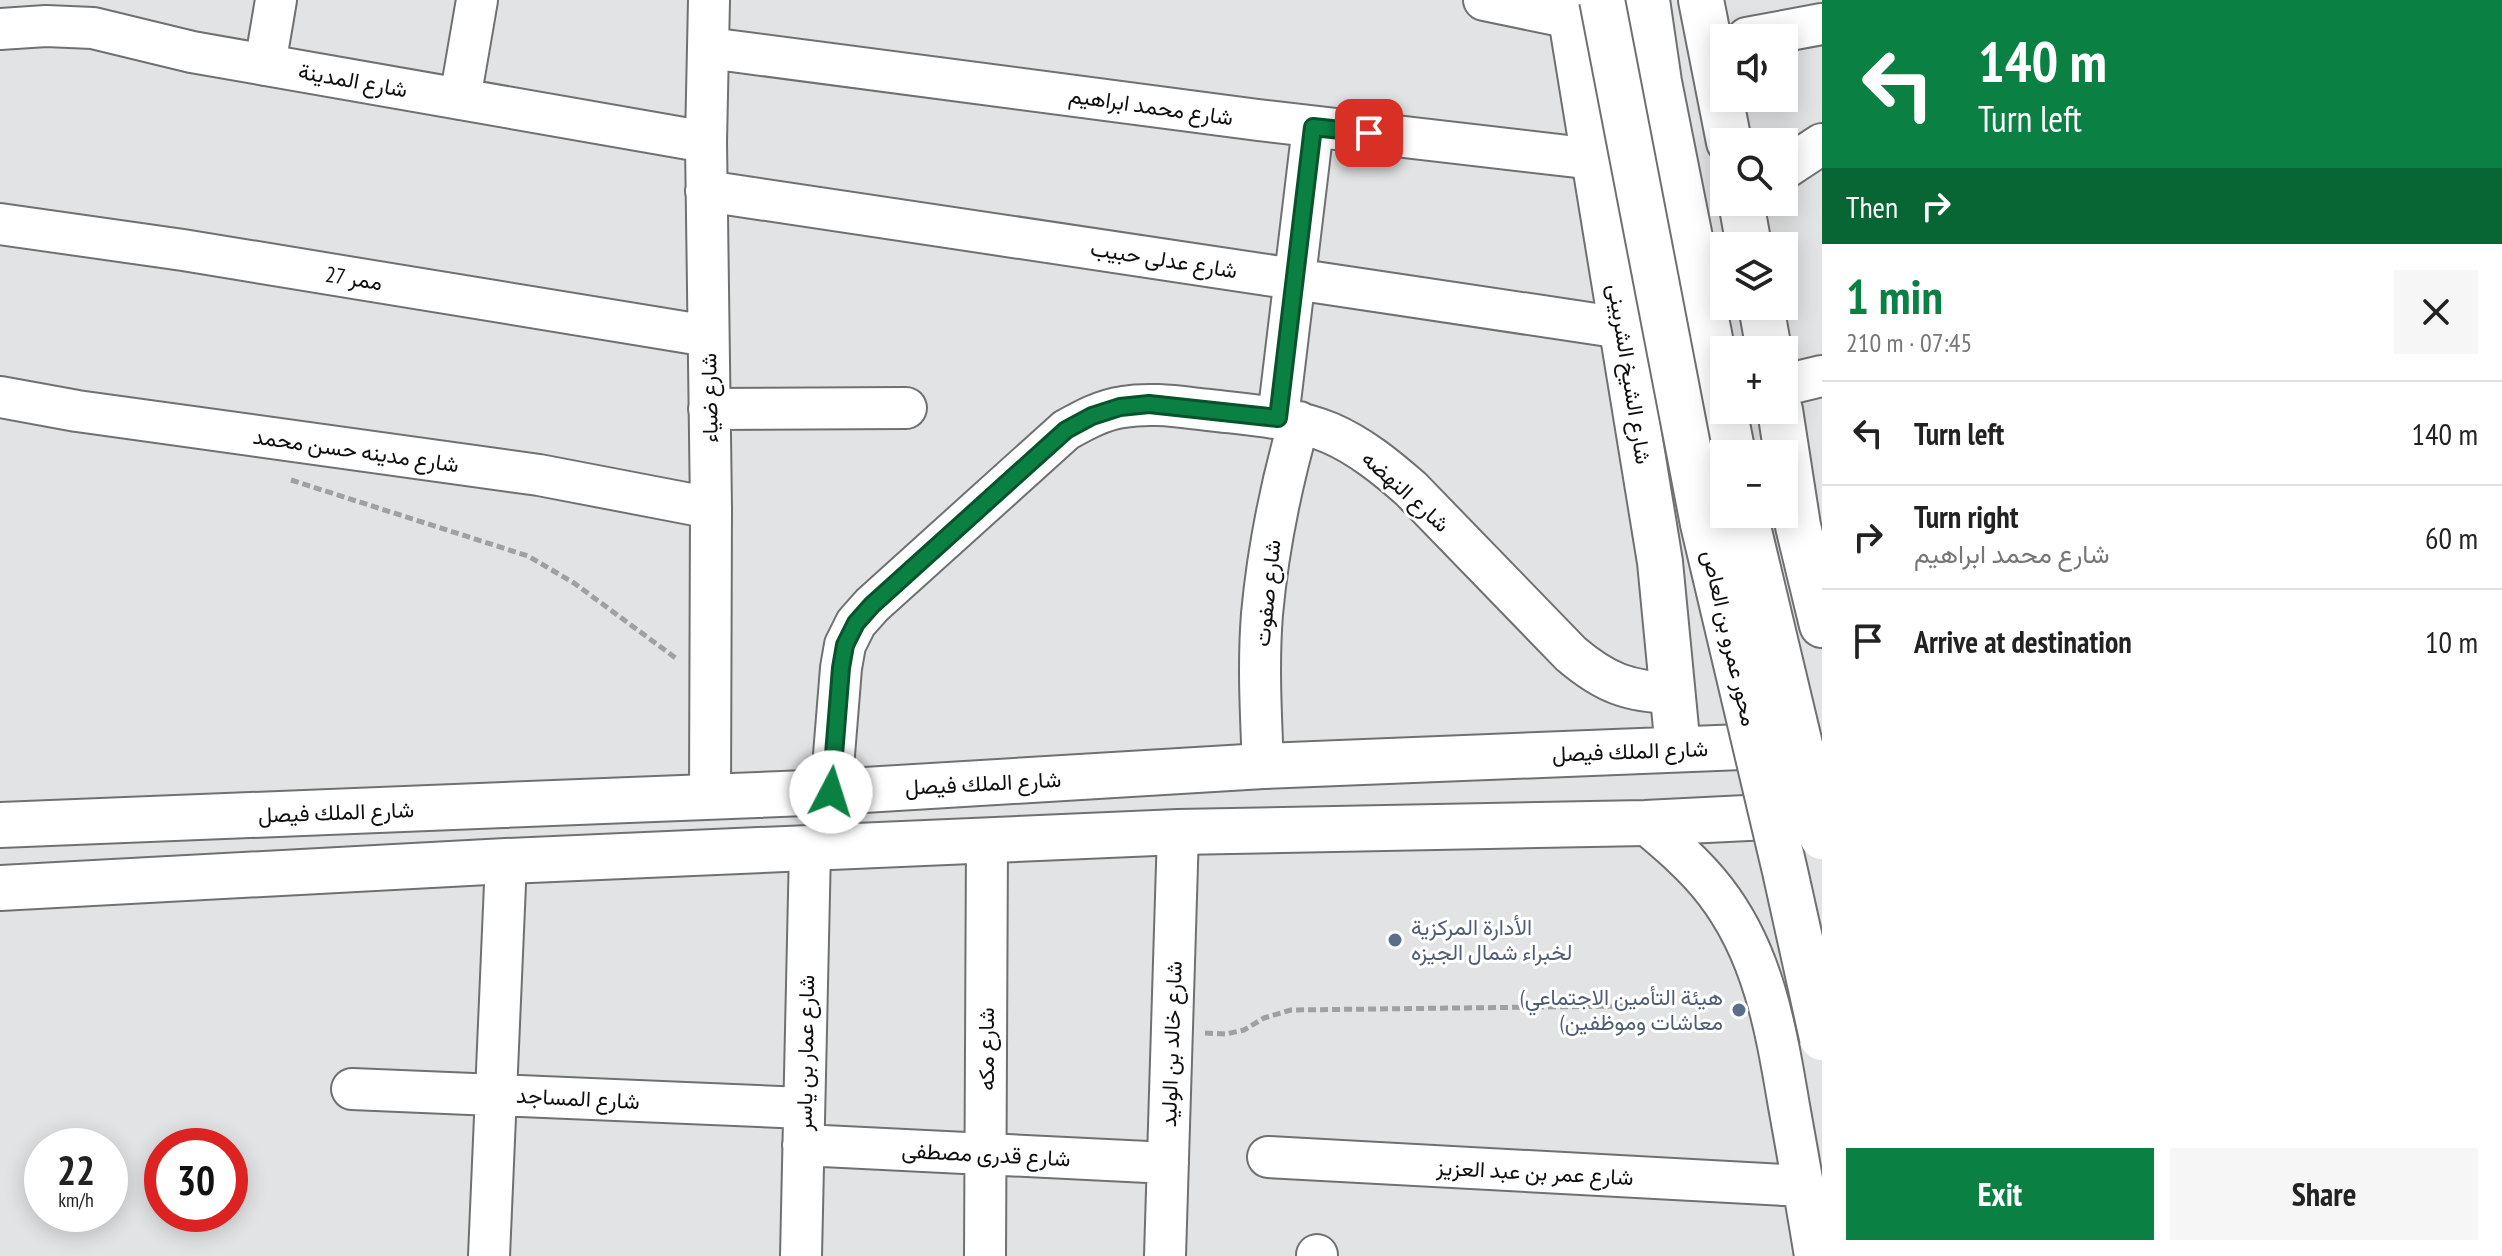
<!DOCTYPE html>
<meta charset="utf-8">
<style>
body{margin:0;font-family:"PT Sans Narrow",Vazirmatn,sans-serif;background:#f6f6f6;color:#222;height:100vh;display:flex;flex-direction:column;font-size:30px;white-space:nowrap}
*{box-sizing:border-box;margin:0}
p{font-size:26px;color:#767676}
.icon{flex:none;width:44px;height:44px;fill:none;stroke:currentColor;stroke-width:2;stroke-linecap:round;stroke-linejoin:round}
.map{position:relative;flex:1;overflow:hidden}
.details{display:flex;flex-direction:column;background:#fff;width:680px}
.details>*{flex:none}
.banner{background:#0b8043;color:#fff;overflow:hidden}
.tools{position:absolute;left:1710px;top:24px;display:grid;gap:16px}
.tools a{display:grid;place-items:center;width:88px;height:88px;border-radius:0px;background:#fff;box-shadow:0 4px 20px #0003;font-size:40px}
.speed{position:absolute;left:24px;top:1128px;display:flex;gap:16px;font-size:40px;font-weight:700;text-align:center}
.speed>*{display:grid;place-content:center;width:104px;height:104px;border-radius:50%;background:#fff;box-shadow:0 4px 20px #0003;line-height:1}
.speed small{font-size:20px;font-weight:400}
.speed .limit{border:12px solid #d22;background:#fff;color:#111}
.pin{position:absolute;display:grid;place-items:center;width:68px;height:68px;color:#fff;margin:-34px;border-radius:16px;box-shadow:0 4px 12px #0006}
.me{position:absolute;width:88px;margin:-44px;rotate:5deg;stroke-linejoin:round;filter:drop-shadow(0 0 6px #0008)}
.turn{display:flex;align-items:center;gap:28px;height:168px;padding:0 24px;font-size:36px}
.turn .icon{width:104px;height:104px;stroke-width:2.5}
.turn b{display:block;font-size:56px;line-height:68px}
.then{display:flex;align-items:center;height:76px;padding:0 24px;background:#0003;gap:16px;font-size:30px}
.round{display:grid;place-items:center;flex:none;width:84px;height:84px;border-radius:0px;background:#f6f6f6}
.summary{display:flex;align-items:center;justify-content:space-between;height:136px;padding:0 24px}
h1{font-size:48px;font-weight:800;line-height:60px;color:#0b8043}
.button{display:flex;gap:16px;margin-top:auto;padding:16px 24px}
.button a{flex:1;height:92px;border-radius:0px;background:#0b8043;color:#fff;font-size:32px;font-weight:800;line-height:92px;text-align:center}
.button a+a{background:#f6f6f6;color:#222}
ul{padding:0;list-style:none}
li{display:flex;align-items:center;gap:24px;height:104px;padding:0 24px;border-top:2px solid #e0e0e0}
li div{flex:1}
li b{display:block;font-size:30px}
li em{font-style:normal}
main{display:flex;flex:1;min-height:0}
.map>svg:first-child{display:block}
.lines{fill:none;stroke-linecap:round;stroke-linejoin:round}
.minor-casing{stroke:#6f7071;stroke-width:44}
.major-casing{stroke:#6f7071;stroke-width:48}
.path{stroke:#9fa0a1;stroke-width:5;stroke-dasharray:8 4;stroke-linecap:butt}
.minor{stroke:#fff;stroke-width:40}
.major{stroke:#fff;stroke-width:44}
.major-bridge-casing{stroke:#6f7071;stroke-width:48;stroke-linecap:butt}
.major-bridge{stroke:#fff;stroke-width:44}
.route-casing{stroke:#07532c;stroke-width:20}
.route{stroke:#0b8043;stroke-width:14}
.service-dot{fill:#5c6f8a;stroke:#fff;stroke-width:3}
.labels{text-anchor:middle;stroke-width:6;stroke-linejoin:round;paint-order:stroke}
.street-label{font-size:22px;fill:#0f0f0f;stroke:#fff}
.service-label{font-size:22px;fill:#4e5e75;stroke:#fff;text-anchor:start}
</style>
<main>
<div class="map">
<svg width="1822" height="1256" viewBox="0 0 1822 1256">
<rect width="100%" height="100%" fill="#e2e3e4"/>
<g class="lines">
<g class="minor-casing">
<path id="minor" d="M709,0L706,142L711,508L710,797
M1484,0L1571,18
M0,29L46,26L93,28L192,52L706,142
M1747,38L1822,24
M709,48L1258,120L1594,159
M265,65L276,0
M460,99L477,0
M1784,169L1822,144
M706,191L1622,328
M0,224L183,250L708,336
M1784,385L1822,376
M0,397L77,411L539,475L711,508
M709,409L906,408
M1278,418L1313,127
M1263,766C1261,716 1258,665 1262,614C1268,549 1281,485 1299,422
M831,792L841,668L845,645L856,623L872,605L1066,430C1084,420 1102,410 1123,407C1152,402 1180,407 1209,410C1250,415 1291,417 1330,433C1360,446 1386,467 1411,489L1571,654C1605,683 1629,692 1674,693
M1645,823C1670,844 1695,865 1715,891C1764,954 1776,1030 1789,1106C1798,1156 1807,1206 1815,1256
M352,1089L804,1108
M803,1145L1168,1163
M1268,1157L1803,1186
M1317,1255V1256
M489,1256L506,861
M801,1256L810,849
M985,1256L987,841
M1165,1256L1178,832"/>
</g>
<g class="major-casing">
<path id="major" d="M1568,0L1660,562L1678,749
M1647,0L1659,82L1733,454
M1701,0L1729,142
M1741,202L1749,246
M1761,306L1769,350
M1780,410L1798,526L1822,625
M0,825L831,792L1263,766L1792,745
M0,888L506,861L1178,832L1645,823L1808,815"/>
</g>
<path class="path" d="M291,480L528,556L574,583L677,659
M1205,1033L1226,1034L1244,1030L1264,1018L1291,1010L1625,1006"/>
<use href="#minor" class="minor"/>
<use href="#major" class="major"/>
<g class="major-bridge-casing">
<path id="major-bridge" d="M1602,0L1703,524L1785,871L1822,1038
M1745,514L1822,837"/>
</g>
<use href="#major-bridge" class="major-bridge"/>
</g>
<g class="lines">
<g class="route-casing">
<path id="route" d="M831,792L841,668L845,645L856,623L872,605L1066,430L1092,416L1120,407L1149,404L1278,418L1313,127L1369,133"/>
</g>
<use href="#route" class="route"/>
</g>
<g class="service-dot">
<circle cx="1395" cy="940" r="8"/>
<circle cx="1739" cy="1010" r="8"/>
</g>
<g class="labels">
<g class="street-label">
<text transform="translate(353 80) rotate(10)" y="8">شارع المدينة</text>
<text transform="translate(1151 106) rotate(8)" y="8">شارع محمد ابراهيم</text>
<text transform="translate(1164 259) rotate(9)" y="8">شارع عدلى حبيب</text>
<text transform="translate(354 278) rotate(9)" y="8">ممر 27</text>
<text transform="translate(1630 374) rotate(81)" y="8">شارع الشيخ الشربينى</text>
<text transform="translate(709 398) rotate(-91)" y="8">شارع ضياء</text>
<text transform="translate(356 450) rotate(8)" y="8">شارع مدينه حسن محمد</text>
<text transform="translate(1406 491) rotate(42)" y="8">شارع النهضه</text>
<text transform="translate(1267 593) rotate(-84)" y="8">شارع صفوت</text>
<text transform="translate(1730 638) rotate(77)" y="8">محور عمرو بن العاص</text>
<text transform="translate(1630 751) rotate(-2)" y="8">شارع الملك فيصل</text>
<text transform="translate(983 783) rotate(-3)" y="8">شارع الملك فيصل</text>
<text transform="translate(336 812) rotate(-2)" y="8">شارع الملك فيصل</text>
<text transform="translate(1171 1044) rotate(-88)" y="8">شارع خالد بن الوليد</text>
<text transform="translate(986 1049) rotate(-90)" y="8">شارع مكه</text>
<text transform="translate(805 1053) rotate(-89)" y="8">شارع عمار بن ياسر</text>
<text transform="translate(578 1098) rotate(3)" y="8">شارع المساجد</text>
<text transform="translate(986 1154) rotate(3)" y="8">شارع قدرى مصطفى</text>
<text transform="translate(1535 1172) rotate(3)" y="8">شارع عمر بن عبد العزيز</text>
</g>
<g class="service-label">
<text x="1411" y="935">الأدارة المركزية<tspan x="1411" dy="25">لخبراء شمال الجيزه</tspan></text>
<text x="1723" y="1005" text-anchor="end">(هيئة التأمين الاجتماعي<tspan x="1723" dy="25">(معاشات وموظفين</tspan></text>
</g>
</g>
</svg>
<div class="tools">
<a><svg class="icon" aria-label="sound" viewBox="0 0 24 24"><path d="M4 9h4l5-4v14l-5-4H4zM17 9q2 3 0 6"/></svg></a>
<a><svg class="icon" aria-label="search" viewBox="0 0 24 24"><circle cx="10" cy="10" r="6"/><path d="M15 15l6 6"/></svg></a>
<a><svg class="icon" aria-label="layers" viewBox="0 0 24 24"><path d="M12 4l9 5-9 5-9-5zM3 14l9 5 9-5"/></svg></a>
<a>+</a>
<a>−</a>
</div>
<div class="speed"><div>22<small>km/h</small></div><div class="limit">30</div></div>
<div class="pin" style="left:1369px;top:133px;background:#d93025"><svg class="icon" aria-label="arrive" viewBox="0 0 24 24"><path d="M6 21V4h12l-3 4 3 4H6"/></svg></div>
<svg class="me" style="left:831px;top:792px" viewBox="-20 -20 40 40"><circle r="19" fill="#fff"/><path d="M0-13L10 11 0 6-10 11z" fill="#0b8043"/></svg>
</div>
<section class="details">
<div class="banner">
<div class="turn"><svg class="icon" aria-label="left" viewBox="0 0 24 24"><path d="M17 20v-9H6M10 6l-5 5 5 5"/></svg><div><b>140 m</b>Turn left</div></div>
<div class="then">Then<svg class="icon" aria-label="right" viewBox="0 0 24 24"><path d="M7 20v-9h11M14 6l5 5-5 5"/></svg></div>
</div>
<div class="summary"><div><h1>1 min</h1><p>210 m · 07:45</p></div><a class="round"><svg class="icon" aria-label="close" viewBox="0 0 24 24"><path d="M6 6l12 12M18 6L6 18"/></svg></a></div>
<ul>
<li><svg class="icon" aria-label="left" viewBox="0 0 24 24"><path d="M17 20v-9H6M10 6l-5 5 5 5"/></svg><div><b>Turn left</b></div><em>140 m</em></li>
<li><svg class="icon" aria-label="right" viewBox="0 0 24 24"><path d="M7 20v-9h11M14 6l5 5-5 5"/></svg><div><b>Turn right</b><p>شارع محمد ابراهيم</p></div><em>60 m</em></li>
<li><svg class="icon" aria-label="arrive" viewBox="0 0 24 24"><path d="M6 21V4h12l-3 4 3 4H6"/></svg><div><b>Arrive at destination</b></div><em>10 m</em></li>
</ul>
<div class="button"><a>Exit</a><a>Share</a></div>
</section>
</main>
